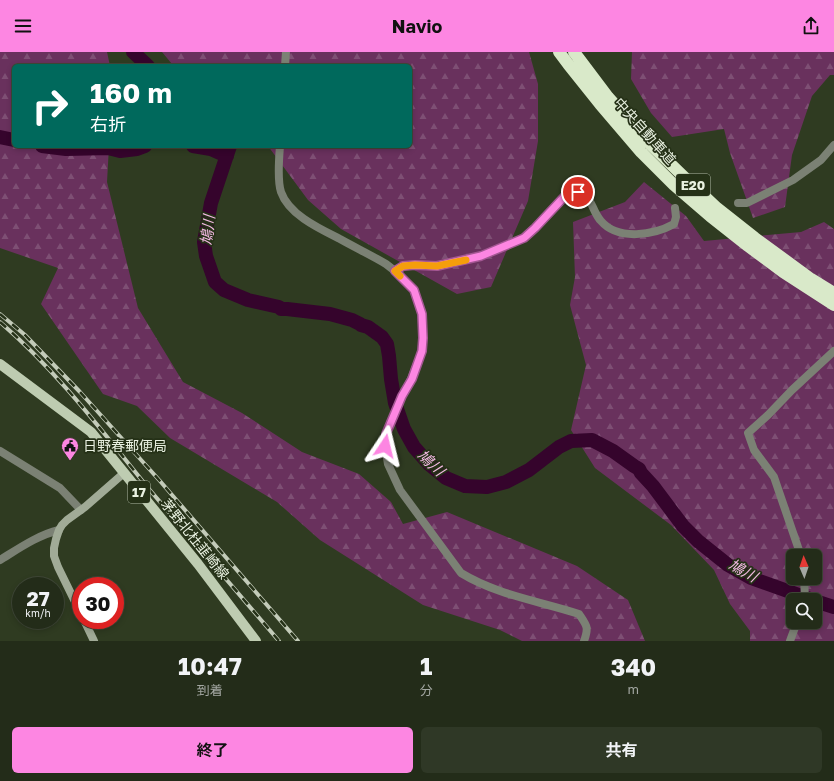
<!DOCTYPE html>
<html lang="ja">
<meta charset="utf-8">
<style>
body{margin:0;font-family:"Golos Text","Noto Sans JP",sans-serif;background:#2f3826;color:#f1f3f6;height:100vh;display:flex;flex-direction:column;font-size:15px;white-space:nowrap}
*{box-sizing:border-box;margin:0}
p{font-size:13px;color:#a3a7a2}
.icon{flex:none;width:22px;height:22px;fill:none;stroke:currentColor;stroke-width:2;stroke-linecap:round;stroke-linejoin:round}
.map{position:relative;height:589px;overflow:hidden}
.details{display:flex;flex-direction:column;background:#232c19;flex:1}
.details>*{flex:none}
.hud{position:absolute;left:12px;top:12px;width:400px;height:84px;border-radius:6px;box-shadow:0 2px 6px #0003,0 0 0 1px #404838;background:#00695c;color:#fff;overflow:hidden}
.needle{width:26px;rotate:358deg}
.buttons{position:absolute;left:786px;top:497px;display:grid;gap:8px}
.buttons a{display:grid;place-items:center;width:36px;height:36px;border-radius:6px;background:#232c19;box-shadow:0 2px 6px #0003,0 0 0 1px #404838;font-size:20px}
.speed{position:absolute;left:12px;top:525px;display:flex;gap:8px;font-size:20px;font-weight:700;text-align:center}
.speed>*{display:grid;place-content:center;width:52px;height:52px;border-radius:50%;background:#232c19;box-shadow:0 2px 6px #0003,0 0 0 1px #404838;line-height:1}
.speed small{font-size:10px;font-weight:400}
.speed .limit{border:6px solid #d22;background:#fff;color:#111}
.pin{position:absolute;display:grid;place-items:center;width:34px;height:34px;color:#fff;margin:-17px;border:2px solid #fff;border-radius:50%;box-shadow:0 1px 4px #0007}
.me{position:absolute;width:44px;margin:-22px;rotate:10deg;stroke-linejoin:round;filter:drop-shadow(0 0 3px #0008)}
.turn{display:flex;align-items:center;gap:14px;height:84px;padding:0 12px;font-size:18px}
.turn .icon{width:52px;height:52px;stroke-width:2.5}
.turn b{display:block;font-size:28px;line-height:34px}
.eta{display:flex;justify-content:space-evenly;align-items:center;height:68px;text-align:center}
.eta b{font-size:24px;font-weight:700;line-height:28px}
.button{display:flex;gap:8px;margin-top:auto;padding:8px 12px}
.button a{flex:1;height:46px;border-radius:6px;background:#fd86e2;color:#111;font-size:16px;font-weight:700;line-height:46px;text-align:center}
.button a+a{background:#2f3826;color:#f1f3f6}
header{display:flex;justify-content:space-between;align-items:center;height:52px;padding:0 12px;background:#fd86e2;color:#111;font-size:18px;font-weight:700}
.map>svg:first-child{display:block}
.forest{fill:url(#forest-firs);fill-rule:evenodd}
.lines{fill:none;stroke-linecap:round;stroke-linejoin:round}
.river{stroke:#35042c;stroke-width:14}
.street{stroke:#7b8174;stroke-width:8}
.secondary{stroke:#a1ab97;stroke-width:8}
.primary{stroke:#beccb1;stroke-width:10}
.highway{stroke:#d9e9c9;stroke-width:12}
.rail-casing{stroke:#c3cbb9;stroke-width:4}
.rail{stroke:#253117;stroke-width:2.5;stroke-dasharray:8;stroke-linecap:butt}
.route-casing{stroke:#a45793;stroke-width:10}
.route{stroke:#fd86e2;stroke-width:7}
.slow{stroke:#f59e0b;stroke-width:7}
.labels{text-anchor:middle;stroke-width:3.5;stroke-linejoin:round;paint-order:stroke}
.shield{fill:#253117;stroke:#aeb7a4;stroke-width:1}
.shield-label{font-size:13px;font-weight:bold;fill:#e9f1e1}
.street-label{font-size:14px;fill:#e9f1e1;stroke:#253117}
.poi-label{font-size:14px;fill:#e9f1e1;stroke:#253117;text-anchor:start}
.water-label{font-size:15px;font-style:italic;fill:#f5bae5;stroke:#253117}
</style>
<header><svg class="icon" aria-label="menu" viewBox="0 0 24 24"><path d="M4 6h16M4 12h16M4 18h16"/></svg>Navio<svg class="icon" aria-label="share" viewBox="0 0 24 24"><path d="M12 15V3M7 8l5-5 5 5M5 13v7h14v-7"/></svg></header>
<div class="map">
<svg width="834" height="589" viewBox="0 0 834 589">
<defs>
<pattern id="forest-firs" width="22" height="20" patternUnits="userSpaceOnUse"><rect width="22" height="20" fill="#69315d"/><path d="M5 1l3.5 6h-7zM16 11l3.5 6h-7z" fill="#7e4f74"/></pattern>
</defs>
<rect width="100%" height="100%" fill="#2f3b21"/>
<path class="forest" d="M0,0H107L110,14H14V94H109L107,130L138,256L183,330L242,361L302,400L359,422L391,450L403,472L447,460L577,514L628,548L645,589H522L500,578L423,553L320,488L277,450L170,386L137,354L103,342L41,252L58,216L0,196Z
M162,0H529L538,32V89L528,149L491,235L457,242L341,177L308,148L268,94H410V14H177L172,12Z
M632,0H834V23H830L812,44L792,103L785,155L753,166L730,101L724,77L672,85L651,61L631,27Z
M644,130L686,164L704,189L801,180L824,170L834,177V589H750V579L730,552L714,518L671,473L595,416L571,378L586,313L570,253L575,225L573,170L625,150ZM793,504H815V526H793ZM793,548H815V570H793Z"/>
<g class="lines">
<path class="river" d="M133,0L148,14
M0,85L14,88
M42,94L66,97L108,96L120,99L137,97L145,94
M193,94L211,97L227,104
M230,94L211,151L204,190L206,204L215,230L224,238L248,248L279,255L281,257H287L330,262L352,268L360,272L361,273L368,275L382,285L387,292L389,304L391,327L395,351L404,377L414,395L429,412L446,426L465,434L487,435L506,430L529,418L559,395L571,389L592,388L613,399L634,414L639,417L641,421L653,434L683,474L698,489L728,513L751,526L813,548
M815,549L834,555"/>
<path class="street" d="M285,14L286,0
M280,94C279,107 277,128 281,140C289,163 320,177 340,187C356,196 371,203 386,212L395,219L414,238L422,262L423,286L422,299L411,327L402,344L386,381L385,394L388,412L400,438L461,521C497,543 539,549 579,562C587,574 589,575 584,589
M738,151H747L793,128L821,108L834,93
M395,219L403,214L415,213L437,214L481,204L524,186L535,176L565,144C571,140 579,137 585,142C592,149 594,162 601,169C618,189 654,183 674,172L676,165L675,156
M0,399L60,436L81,458
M801,504L774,425L754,398L748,381L768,363L792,338L834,299
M0,508C18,497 38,483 59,478
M804,526L805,546V548
M790,589L797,570"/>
<path class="secondary" d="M81,562L58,515L54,504V496L56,487L59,478L62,473L67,468L85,455L124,421
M84,568L94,589"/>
<path class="primary" d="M0,312L91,380L198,512L256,589"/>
<path class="highway" d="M559,0L568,12L600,52L641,100L674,133L710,164L748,194L783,220L834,253
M574,0L608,45L651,93L683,124L717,156L755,186L811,227L834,241"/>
<g class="rail-casing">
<path id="rail" d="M0,262L25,283L80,340L160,429L298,589
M0,270C57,319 102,379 149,437C192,488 236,538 279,589"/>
</g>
<use href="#rail" class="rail"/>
</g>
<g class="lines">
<g class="route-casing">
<path id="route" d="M385,394L386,382L402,344L412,327L422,299L423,286L422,262L414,238L395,219L403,214L415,213L437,214L481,204L524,186L535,176L565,144L571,140H578"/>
</g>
<use href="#route" class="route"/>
<path class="slow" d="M400,224L395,219L403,214L415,213L437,214L466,208"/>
</g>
<defs>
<g id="civic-pin" transform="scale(0.9)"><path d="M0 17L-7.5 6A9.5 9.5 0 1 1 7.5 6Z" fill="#fd86e2" stroke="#253117"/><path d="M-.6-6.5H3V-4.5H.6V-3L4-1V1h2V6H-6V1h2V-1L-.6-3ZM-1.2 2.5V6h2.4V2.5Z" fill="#111"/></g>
</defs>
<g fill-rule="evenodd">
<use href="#civic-pin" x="70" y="394"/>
</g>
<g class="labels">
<g class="shield">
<rect x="676" y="122" width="34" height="22" rx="3"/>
<rect x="128" y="429" width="22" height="22" rx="3"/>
</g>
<g class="shield-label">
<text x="693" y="138">E20</text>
<text x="139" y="445">17</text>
</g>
<g class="street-label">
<text transform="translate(645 79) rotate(48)" y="5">中央自動車道</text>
<text transform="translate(195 487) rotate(51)" y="5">茅野北杜韮崎線</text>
</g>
<g class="poi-label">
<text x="83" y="399">日野春郵便局</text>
</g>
<g class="water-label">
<text transform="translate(208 178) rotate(-84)" y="5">鳩川</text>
<text transform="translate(431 411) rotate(43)" y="5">鳩川</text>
<text transform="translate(743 519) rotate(29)" y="5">鳩川</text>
</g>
</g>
</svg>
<div class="buttons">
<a><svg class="needle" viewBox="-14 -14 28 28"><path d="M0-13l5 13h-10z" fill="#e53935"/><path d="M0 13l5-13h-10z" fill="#a3a7a2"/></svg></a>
<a><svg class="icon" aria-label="search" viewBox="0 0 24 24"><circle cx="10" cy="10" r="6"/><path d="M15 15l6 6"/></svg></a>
</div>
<div class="speed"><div>27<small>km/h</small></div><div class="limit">30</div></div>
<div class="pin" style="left:578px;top:140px;background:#d93025"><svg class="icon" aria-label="arrive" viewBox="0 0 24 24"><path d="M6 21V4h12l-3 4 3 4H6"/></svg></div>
<svg class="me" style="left:385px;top:394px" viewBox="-20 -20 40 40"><path d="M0-17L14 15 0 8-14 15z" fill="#fd86e2" stroke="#fff" stroke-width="4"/></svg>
<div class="hud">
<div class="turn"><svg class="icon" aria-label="right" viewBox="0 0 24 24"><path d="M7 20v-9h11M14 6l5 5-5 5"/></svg><div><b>160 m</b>右折</div></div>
</div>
</div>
<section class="details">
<div class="eta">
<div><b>10:47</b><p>到着</p></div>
<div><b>1</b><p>分</p></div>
<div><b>340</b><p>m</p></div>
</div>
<div class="button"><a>終了</a><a>共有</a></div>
</section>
